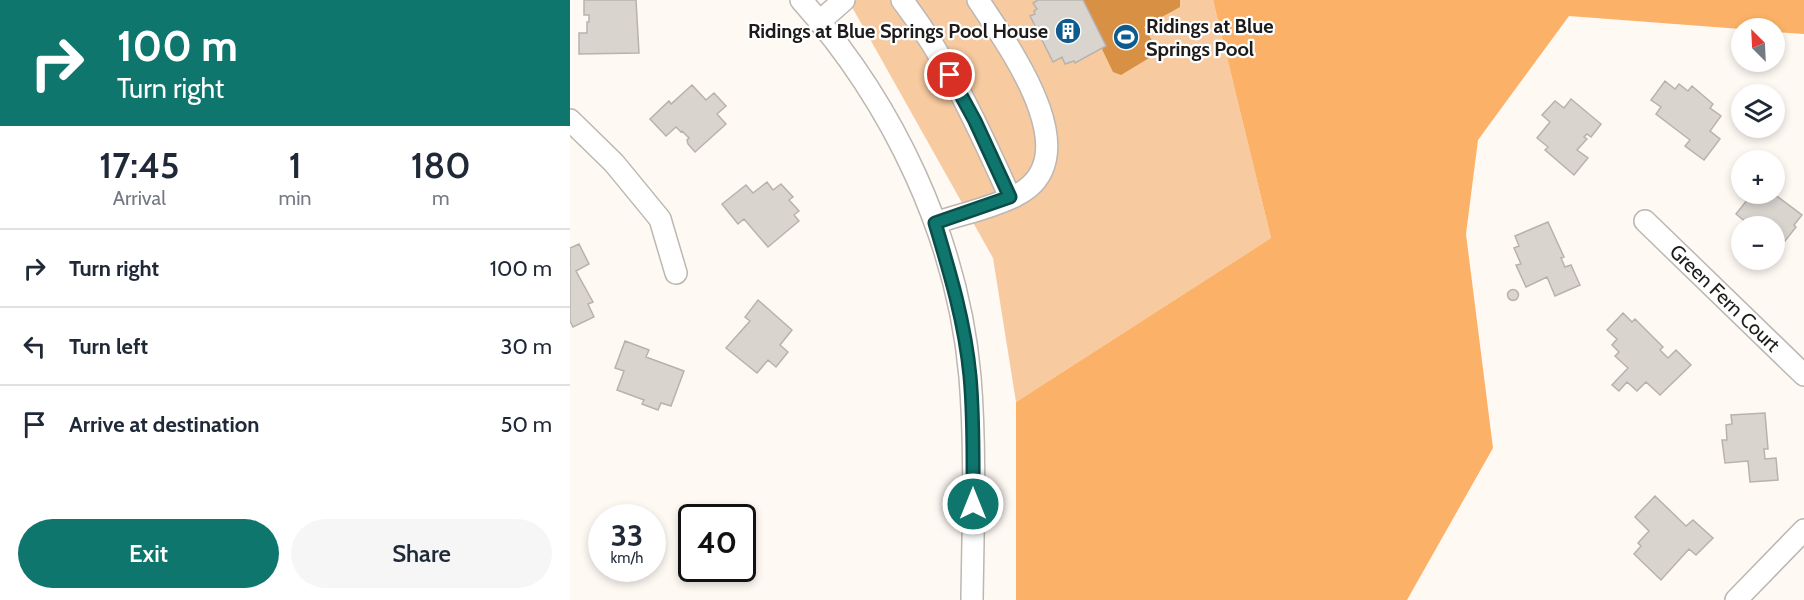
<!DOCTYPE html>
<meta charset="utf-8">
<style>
body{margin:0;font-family:Cabin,sans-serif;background:#f6f6f7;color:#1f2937;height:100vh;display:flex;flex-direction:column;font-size:22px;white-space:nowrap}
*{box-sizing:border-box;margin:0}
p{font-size:20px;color:#747a83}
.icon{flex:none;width:33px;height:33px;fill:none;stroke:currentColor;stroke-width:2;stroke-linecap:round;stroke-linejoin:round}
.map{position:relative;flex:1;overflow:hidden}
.sheet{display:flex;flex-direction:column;background:#fff;width:570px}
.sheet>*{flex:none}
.hud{background:#0f766e;color:#fff;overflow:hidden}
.needle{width:39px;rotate:336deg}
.controls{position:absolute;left:1161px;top:18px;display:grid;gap:12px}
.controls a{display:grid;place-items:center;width:54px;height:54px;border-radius:50%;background:#fff;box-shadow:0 3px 9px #0003;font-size:30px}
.speed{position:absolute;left:18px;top:504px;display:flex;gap:12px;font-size:30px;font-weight:700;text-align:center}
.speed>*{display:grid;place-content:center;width:78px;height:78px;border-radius:50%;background:#fff;box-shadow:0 3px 9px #0003;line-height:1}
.speed small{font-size:15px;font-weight:400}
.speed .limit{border:3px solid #111;border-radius:9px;background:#fff;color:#111}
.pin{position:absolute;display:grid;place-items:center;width:51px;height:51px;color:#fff;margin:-26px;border:3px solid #fff;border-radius:50%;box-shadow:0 2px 6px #0007}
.me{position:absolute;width:66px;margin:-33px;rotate:0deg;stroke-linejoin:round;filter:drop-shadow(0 0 4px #0008)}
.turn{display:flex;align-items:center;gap:21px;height:126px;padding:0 18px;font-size:27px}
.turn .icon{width:78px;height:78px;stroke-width:2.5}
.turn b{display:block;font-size:42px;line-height:51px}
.eta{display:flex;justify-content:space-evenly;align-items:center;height:102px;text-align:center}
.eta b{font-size:36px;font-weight:600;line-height:42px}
.primary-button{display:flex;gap:12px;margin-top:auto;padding:12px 18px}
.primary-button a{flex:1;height:69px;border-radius:36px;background:#0f766e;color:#fff;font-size:24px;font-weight:600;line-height:69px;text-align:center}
.primary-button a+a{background:#f6f6f7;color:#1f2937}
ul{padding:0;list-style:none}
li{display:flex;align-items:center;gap:18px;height:78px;padding:0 18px;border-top:2px solid #e0e1e3}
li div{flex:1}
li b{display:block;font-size:22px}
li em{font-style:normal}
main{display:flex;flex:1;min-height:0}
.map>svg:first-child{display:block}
.green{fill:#f7caa0}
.forest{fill:#fbb167}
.water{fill:#d89044}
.building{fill:#dad4cf;stroke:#b8b2ad;stroke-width:1.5}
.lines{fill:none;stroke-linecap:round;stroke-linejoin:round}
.minor-casing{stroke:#bcb7b2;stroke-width:24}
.minor{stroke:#fff;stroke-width:21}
.route-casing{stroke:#0a4d48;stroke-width:15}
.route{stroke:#0f766e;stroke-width:10}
.labels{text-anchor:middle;stroke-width:4.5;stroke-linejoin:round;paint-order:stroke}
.poi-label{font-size:20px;font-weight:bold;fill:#1e1c1a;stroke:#fff;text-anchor:start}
.street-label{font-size:20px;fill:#1e1c1a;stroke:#fff}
</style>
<main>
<section class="sheet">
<div class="hud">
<div class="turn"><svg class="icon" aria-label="right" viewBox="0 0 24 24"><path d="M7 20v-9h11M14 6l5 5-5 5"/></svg><div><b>100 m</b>Turn right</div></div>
</div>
<div class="eta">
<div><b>17:45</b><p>Arrival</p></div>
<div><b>1</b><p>min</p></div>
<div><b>180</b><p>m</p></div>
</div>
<ul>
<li><svg class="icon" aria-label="right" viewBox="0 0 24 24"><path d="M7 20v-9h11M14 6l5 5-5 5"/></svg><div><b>Turn right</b></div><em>100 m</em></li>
<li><svg class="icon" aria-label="left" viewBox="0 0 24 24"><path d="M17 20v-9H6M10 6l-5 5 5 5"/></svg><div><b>Turn left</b></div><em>30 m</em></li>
<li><svg class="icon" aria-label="arrive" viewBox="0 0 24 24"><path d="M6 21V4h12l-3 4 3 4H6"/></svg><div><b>Arrive at destination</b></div><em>50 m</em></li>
</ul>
<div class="primary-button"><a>Exit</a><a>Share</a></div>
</section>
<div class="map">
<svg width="1234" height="600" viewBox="0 0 1234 600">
<rect width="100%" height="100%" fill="#fff9f4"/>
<path class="green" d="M278,0H643L701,238L446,402L423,258Z"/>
<path class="forest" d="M643,0H1234V34L1205,32L1204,28L1171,29L999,16L908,140L896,234L923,448L837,600H446V402L701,238Z"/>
<path class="water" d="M513,0H610V7L574,27L586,47L584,55L551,75L543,72L532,49L536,46Z"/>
<path class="building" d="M14,0H66L69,53L9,54V33H17V22H19V15H14Z
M468,0H513L536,46L505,63L504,61L495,64L492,57L483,62L460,16L465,14L464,11L467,9L463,3Z
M1095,81L1105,89L1109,84L1118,91L1122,86L1143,104L1140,108L1151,116L1140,131L1150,139L1134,160L1115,146L1120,140L1086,114L1091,107L1081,100Z
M122,85L136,100L144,93L156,106L147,114L156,124L125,152L118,144L117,140L119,138L112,131L111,132L106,127L96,136L80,119L99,101L101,104Z
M1001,99L1031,124L1021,137L1017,134L1014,137L1017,139L1007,150L1018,158L1004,175L975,150L978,147L967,138L980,122L972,115L985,101L994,108Z
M197,182L203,190L211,184L223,197L219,200L229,211L224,215L229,221L198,247L174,219L168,224L152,204L176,185L183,193Z
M1182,194H1204L1232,215L1224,225L1226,227L1204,255V226H1185L1181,220L1178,224L1166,214Z
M978,222L994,257L991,258L995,267L1001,265L1010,285L985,296L977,277L956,287L946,265L951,264L944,248L949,246L945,236Z
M9,244L19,264L6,271L23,302L18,304L24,317L3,327L0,321V248Z
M937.5 295a5.5 5.5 0 1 1 11 0a5.5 5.5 0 1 1-11 0Z
M188,300L222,330L210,345L218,352L206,367L198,360L187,373L156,348L180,321L175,317Z
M1053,313L1062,322L1065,319L1093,347L1090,350L1098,358L1106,350L1121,365L1090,395L1076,382L1067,391L1057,382L1049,391L1042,385L1058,368L1045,356L1049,352L1042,345L1047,339L1037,330Z
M55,341L79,350L76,357L114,371L101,406L91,403L88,410L72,404L74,400L47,390L54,371L45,368Z
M1195,413L1198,449H1194L1195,459L1206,458L1208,480L1180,482L1178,461L1155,463L1152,440H1157L1156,425L1162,424L1161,415Z
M1085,496L1116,526L1123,520L1143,538L1126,555L1119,549L1091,580L1064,554L1071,546L1068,543L1079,531L1065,517Z"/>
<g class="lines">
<g class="minor-casing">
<path id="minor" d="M231,0C323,102 388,239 400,377C406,451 403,526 402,600
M332,0C378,60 409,129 440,197
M249,22L274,0
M0,120L44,163L90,219L106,273
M1075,221L1234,375
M365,223C391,214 422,208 447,195C521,157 437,44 408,0
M1166,600L1234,530"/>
</g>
<use href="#minor" class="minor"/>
</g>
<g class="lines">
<g class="route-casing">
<path id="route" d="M380,75L405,121L440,197L365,223C380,273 395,323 400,376C404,419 403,461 403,504"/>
</g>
<use href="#route" class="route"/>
</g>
<defs>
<g id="building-disc" transform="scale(1.35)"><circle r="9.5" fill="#0e5c8f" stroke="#fff"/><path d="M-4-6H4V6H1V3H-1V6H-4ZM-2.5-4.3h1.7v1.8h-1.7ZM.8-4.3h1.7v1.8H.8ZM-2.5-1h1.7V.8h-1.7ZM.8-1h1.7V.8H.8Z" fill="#fff"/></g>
<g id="stadium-disc" transform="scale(1.35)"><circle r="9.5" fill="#0e5c8f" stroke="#fff"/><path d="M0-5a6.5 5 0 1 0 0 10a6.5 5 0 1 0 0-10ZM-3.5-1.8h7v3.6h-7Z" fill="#fff"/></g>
</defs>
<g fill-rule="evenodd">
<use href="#building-disc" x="498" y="31"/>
<use href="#stadium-disc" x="556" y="37"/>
</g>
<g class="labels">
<g class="poi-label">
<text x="576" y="33">Ridings at Blue<tspan x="576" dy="23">Springs Pool</tspan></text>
<text x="478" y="38" text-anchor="end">Ridings at Blue Springs Pool House</text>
</g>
<g class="street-label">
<text transform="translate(1155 298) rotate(44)" y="7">Green Fern Court</text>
</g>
</g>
</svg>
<div class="controls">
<a><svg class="needle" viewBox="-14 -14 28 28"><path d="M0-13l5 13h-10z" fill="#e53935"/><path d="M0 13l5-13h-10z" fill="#747a83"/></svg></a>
<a><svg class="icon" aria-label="layers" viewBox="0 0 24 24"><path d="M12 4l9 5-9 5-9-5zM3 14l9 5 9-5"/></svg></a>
<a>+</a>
<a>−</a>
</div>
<div class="speed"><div>33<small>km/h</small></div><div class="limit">40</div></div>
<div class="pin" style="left:380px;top:75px;background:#d93025"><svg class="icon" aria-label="arrive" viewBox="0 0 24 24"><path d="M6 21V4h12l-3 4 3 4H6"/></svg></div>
<svg class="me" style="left:403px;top:504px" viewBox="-20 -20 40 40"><circle r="17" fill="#0f766e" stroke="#fff" stroke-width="3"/><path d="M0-11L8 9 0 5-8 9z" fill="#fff"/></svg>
</div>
</main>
